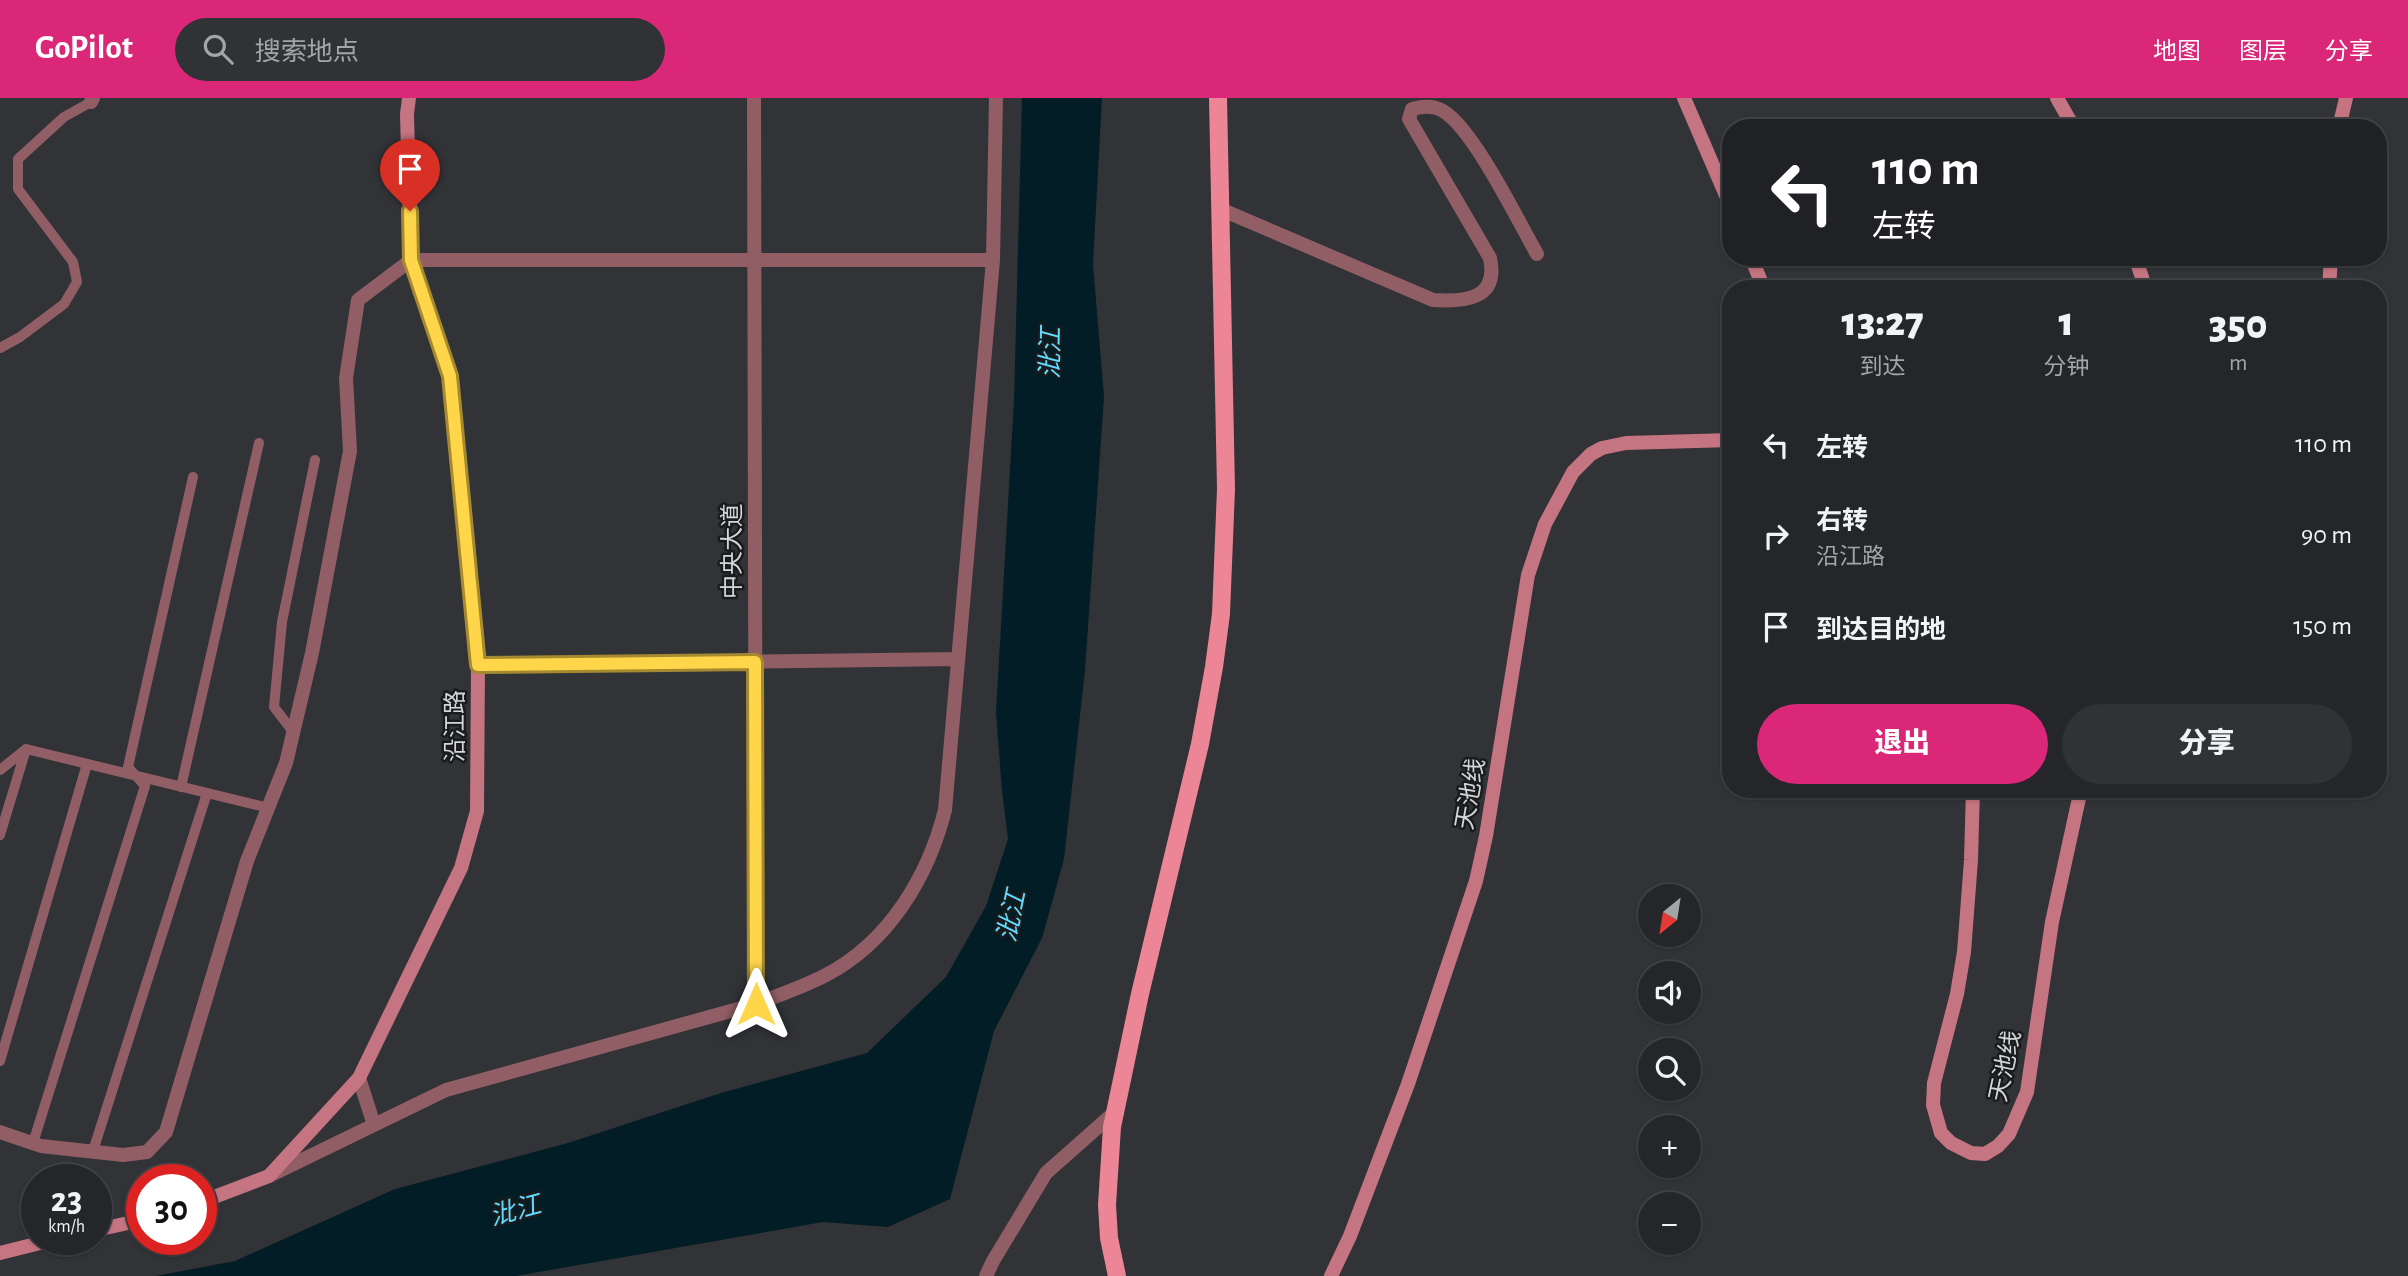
<!DOCTYPE html>
<html lang="zh">
<meta charset="utf-8">
<style>
body{margin:0;font-family:"Alegreya Sans","Noto Sans SC",sans-serif;background:#313235;color:#f1f3f6;height:100vh;display:flex;flex-direction:column;font-size:26px;white-space:nowrap}
*{box-sizing:border-box;margin:0}
p{font-size:23px;color:#a3a5a8}
.icon{flex:none;width:38px;height:38px;fill:none;stroke:currentColor;stroke-width:2;stroke-linecap:round;stroke-linejoin:round}
.map{position:relative;flex:1;overflow:hidden}
.details{position:absolute;left:1722px;top:182px;width:665px;height:518px;display:flex;flex-direction:column;background:#252629;border-radius:28px;box-shadow:0 2px 5px #0004,0 0 0 2px #424346}
.details>*{flex:none}
.guide{position:absolute;left:1722px;top:21px;width:665px;height:147px;border-radius:28px;box-shadow:0 2px 5px #0004,0 0 0 2px #424346;background:#202124;color:#fff;overflow:hidden}
.needle{width:46px;rotate:210deg}
.controls{position:absolute;left:1638px;top:786px;display:grid;gap:14px}
.controls a{display:grid;place-items:center;width:63px;height:63px;border-radius:50%;background:#252629;box-shadow:0 2px 5px #0004,0 0 0 2px #424346;font-size:35px}
.speed{position:absolute;left:21px;top:1066px;display:flex;gap:14px;font-size:35px;font-weight:700;text-align:center}
.speed>*{display:grid;place-content:center;width:91px;height:91px;border-radius:50%;background:#252629;box-shadow:0 2px 5px #0004,0 0 0 2px #424346;line-height:1}
.speed small{font-size:18px;font-weight:400}
.speed .limit{border:10px solid #d22;background:#fff;color:#111}
.pin{position:absolute;display:grid;place-items:center;width:60px;height:60px;color:#fff;margin:-72px -30px;border-radius:50% 50% 50% 0;rotate:-45deg;box-shadow:0 0 7px #0007}
.pin .icon{rotate:45deg}
.me{position:absolute;width:77px;margin:-38px;rotate:0deg;stroke-linejoin:round;filter:drop-shadow(0 0 5px #0008)}
.turn{display:flex;align-items:center;gap:24px;height:147px;padding:0 35px;font-size:32px}
.turn .icon{width:91px;height:91px;stroke-width:2.5}
.turn b{display:block;font-size:49px;line-height:60px}
.eta{display:flex;justify-content:space-evenly;align-items:center;height:119px;text-align:center}
.eta b{font-size:42px;font-weight:800;line-height:49px}
.button{display:flex;gap:14px;margin-top:auto;padding:14px 35px}
.button a{flex:1;height:80px;border-radius:42px;background:#db2777;color:#fff;font-size:28px;font-weight:800;line-height:80px;text-align:center}
.button a+a{background:#313235;color:#f1f3f6}
ul{padding:0;list-style:none}
li{display:flex;align-items:center;gap:21px;height:91px;padding:0 35px}
li div{flex:1}
li b{display:block;font-size:26px}
li em{font-style:normal}
header{display:flex;align-items:center;gap:42px;box-sizing:border-box;height:98px;padding:0 35px;background:#db2777;color:#fff}
header strong{font-size:33px}
nav{display:flex;gap:38px;margin-inline-start:auto;font-size:24px}
.search{width:490px;height:63px;background:#313235;display:flex;align-items:center;gap:18px;box-sizing:border-box;padding:0 24px;border-radius:38px;color:#a3a5a8;font-size:26px}
.map>svg:first-child{display:block}
.water{fill:#021d25}
.lines{fill:none;stroke-linecap:round;stroke-linejoin:round}
.lane{stroke:#915e65;stroke-width:10}
.street{stroke:#915e65;stroke-width:14}
.secondary{stroke:#c57481;stroke-width:14}
.primary{stroke:#ec8596;stroke-width:18}
.route-casing{stroke:#a68a30;stroke-width:18}
.route{stroke:#ffd54a;stroke-width:12}
.labels{text-anchor:middle;stroke-width:5;stroke-linejoin:round;paint-order:stroke}
.street-label{font-size:24px;fill:#d4d5d8;stroke:#1a1b1c}
.water-label{font-size:26px;font-style:italic;fill:#5edbff;stroke:#1a1b1c}
</style>
<header>
<strong>GoPilot</strong>
<div class="search"><svg class="icon" aria-label="search" viewBox="0 0 24 24"><circle cx="10" cy="10" r="6"/><path d="M15 15l6 6"/></svg>搜索地点</div>
<nav><a>地图</a><a>图层</a><a>分享</a></nav>
</header>
<div class="map">
<svg width="2408" height="1178" viewBox="0 0 2408 1178">
<rect width="100%" height="100%" fill="#313337"/>
<path class="water" d="M1022,0H1102L1093,166L1104,299L1085,572L1064,761L1042,840L994,933L950,1101L888,1129L823,1124L516,1178H156L235,1163L395,1091L568,1045L721,995L867,955L946,879L986,808L1008,741L1002,693L996,614L1014,302Z"/>
<g class="lines">
<path class="lane" d="M0,250L20,239L64,206L77,184L73,164L18,91V61L64,19L91,4
M294,635L274,609L282,524L315,362
M26,651L269,710
M0,672L25,652
M181,689L259,345
M0,737L26,651
M0,963L87,666
M33,1045L145,688L128,669L193,379
M93,1053L207,695"/>
<path class="street" d="M754,0L756,906
M91,4L93,0
M1220,111L1433,202C1464,204 1499,202 1490,160L1409,21L1412,11C1423,8 1433,7 1443,13C1473,30 1518,123 1537,156
M478,567L958,561
M359,980L374,1027
M0,1034L41,1048L123,1057L147,1054L166,1034L247,763L286,665L312,555L350,353L346,280L358,202L411,162H993
M269,1078L446,992L756,906C779,897 803,889 826,877C889,844 928,779 945,712L993,162L996,0
M986,1178L993,1163L1046,1075L1116,1013"/>
<path class="secondary" d="M1684,0L1731,109
M2057,0L2074,30
M2339,30L2346,0
M1751,159L1764,191
M2135,159L2146,191
M2329,191L2331,159
M1973,691L1971,762L1964,854L1957,896L1934,985L1933,1007L1941,1035L1951,1045L1971,1055L1985,1056L1998,1048L2009,1036L2027,994L2052,824L2081,691
M201,1104L269,1078L359,980L461,770L477,713L478,567L468,446L450,278L411,162L407,16L409,0
M96,1132L142,1122
M0,1155L56,1141
M1331,1178L1350,1138L1408,986L1476,783L1486,738L1528,477L1545,426L1573,374L1591,356L1602,350L1626,345L1731,342"/>
<path class="primary" d="M1117,1178L1109,1140L1107,1107L1112,1029L1140,896L1200,646L1214,569L1221,516L1226,391L1218,0"/>
</g>
<g class="lines">
<g class="route-casing">
<path id="route" d="M410,113L411,162L450,278L478,567L755,564L756,906"/>
</g>
<use href="#route" class="route"/>
</g>
<g class="labels">
<g class="street-label">
<text transform="translate(732 453) rotate(-90)" y="8">中央大道</text>
<text transform="translate(455 628) rotate(-90)" y="8">沿江路</text>
<text transform="translate(1470 696) rotate(-80)" y="8">天池线</text>
<text transform="translate(2005 968) rotate(-78)" y="8">天池线</text>
</g>
<g class="water-label">
<text transform="translate(1050 255) rotate(-89)" y="9">沘江</text>
<text transform="translate(1011 818) rotate(-78)" y="9">沘江</text>
<text transform="translate(515 1112) rotate(-15)" y="9">沘江</text>
</g>
</g>
</svg>
<div class="controls">
<a><svg class="needle" viewBox="-14 -14 28 28"><path d="M0-13l5 13h-10z" fill="#e53935"/><path d="M0 13l5-13h-10z" fill="#a3a5a8"/></svg></a>
<a><svg class="icon" aria-label="sound" viewBox="0 0 24 24"><path d="M4 9h4l5-4v14l-5-4H4zM17 9q2 3 0 6"/></svg></a>
<a><svg class="icon" aria-label="search" viewBox="0 0 24 24"><circle cx="10" cy="10" r="6"/><path d="M15 15l6 6"/></svg></a>
<a>+</a>
<a>−</a>
</div>
<div class="speed"><div>23<small>km/h</small></div><div class="limit">30</div></div>
<div class="pin" style="left:410px;top:113px;background:#d93025"><svg class="icon" aria-label="arrive" viewBox="0 0 24 24"><path d="M6 21V4h12l-3 4 3 4H6"/></svg></div>
<svg class="me" style="left:756px;top:906px" viewBox="-20 -20 40 40"><path d="M0-17L14 15 0 8-14 15z" fill="#ffd54a" stroke="#fff" stroke-width="4"/></svg>
<div class="guide">
<div class="turn"><svg class="icon" aria-label="left" viewBox="0 0 24 24"><path d="M17 20v-9H6M10 6l-5 5 5 5"/></svg><div><b>110 m</b>左转</div></div>
</div>
<section class="details">
<div class="eta">
<div><b>13:27</b><p>到达</p></div>
<div><b>1</b><p>分钟</p></div>
<div><b>350</b><p>m</p></div>
</div>
<ul>
<li><svg class="icon" aria-label="left" viewBox="0 0 24 24"><path d="M17 20v-9H6M10 6l-5 5 5 5"/></svg><div><b>左转</b></div><em>110 m</em></li>
<li><svg class="icon" aria-label="right" viewBox="0 0 24 24"><path d="M7 20v-9h11M14 6l5 5-5 5"/></svg><div><b>右转</b><p>沿江路</p></div><em>90 m</em></li>
<li><svg class="icon" aria-label="arrive" viewBox="0 0 24 24"><path d="M6 21V4h12l-3 4 3 4H6"/></svg><div><b>到达目的地</b></div><em>150 m</em></li>
</ul>
<div class="button"><a>退出</a><a>分享</a></div>
</section>
</div>
